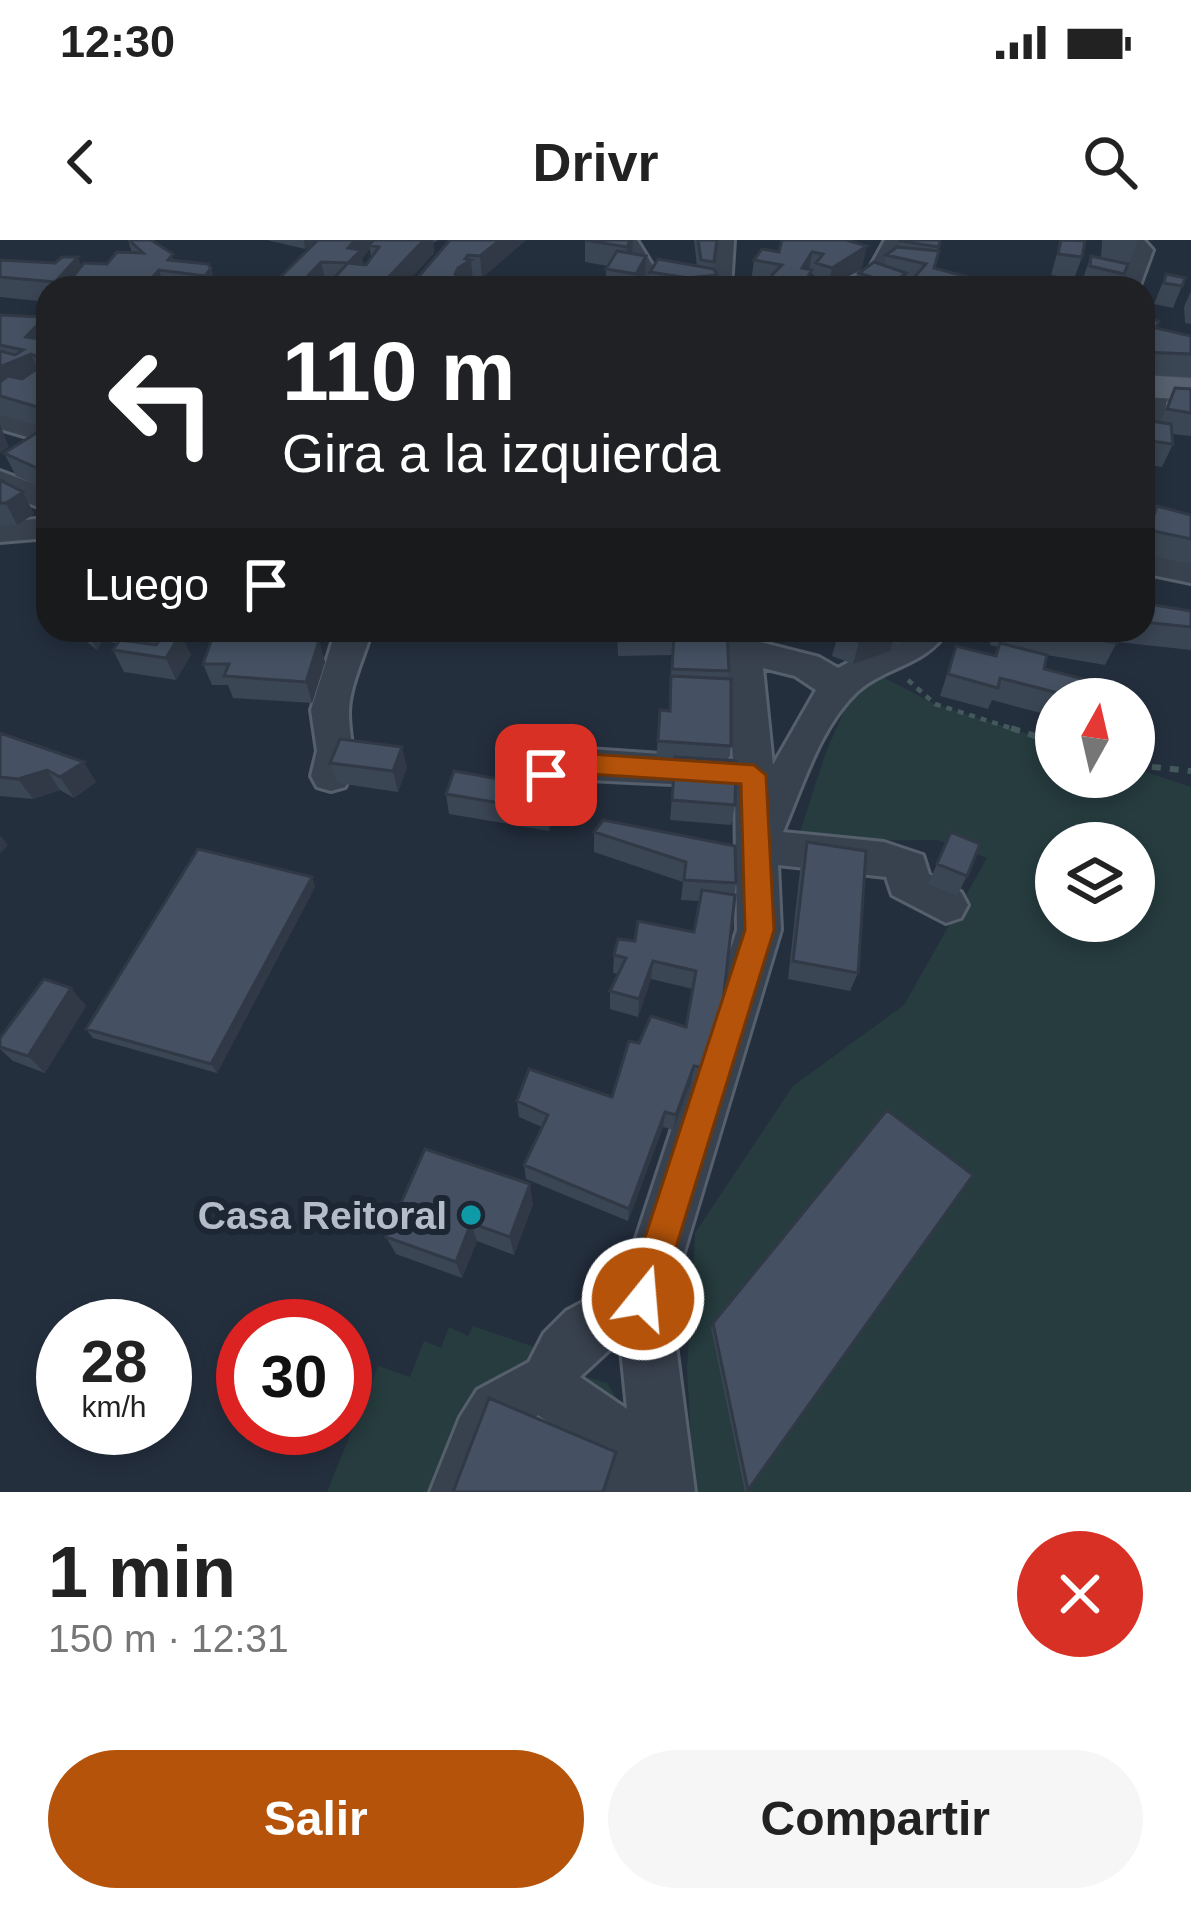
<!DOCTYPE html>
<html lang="es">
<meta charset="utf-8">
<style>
body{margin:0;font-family:Helvetica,sans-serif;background:#f6f6f6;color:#222;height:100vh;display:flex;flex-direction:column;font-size:45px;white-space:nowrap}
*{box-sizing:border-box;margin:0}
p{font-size:39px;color:#767676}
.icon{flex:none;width:66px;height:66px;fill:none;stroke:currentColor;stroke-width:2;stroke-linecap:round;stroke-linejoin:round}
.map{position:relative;height:1252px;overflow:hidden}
.drawer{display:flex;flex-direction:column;background:#fff;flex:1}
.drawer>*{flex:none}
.top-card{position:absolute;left:36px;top:36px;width:1119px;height:366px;border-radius:36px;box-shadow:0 6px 18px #0003;background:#202124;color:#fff;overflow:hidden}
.needle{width:78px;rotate:8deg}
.tools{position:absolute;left:1035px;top:438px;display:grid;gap:24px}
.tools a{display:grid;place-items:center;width:120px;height:120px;border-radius:50%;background:#fff;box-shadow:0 6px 18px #0003;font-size:60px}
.speed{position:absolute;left:36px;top:1059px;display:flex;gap:24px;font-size:60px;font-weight:700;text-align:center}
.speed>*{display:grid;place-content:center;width:156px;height:156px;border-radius:50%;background:#fff;box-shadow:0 6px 18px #0003;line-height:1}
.speed small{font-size:30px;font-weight:400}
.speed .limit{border:18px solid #d22;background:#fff;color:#111}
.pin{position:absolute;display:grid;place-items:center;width:102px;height:102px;color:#fff;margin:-51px;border-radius:24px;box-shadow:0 6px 18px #0006}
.me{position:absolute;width:132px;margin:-66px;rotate:17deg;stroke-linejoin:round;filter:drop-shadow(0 0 9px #0008)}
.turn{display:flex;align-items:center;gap:42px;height:252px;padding:0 48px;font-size:54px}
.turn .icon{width:156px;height:156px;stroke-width:2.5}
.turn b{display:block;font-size:84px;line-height:102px}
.then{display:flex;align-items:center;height:114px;padding:0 48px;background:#0003;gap:24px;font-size:45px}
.round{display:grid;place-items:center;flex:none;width:126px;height:126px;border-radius:63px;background:#f6f6f6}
.overview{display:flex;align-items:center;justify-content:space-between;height:204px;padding:0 48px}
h1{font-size:72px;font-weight:700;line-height:90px}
.cta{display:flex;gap:24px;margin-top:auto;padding:24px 48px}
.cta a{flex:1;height:138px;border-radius:72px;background:#b45309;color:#fff;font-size:48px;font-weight:700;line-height:138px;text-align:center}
.cta a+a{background:#f6f6f6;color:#222}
.status{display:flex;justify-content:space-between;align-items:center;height:84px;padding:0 60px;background:#fff;direction:ltr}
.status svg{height:33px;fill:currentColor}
header{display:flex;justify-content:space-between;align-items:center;height:156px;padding:0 48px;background:#fff;font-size:54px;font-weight:700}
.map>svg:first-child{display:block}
.green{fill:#263c3f;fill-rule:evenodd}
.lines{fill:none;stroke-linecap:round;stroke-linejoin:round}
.minor-casing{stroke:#565f6c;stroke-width:6}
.major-casing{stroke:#414a57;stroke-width:6}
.path-far1{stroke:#44595c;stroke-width:4.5;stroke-dasharray:6 6;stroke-linecap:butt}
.path{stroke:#44595c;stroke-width:6;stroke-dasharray:9 9;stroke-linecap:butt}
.minor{fill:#38414e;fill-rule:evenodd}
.major{fill:#56606e;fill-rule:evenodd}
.wall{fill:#3b4654;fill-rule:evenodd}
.shaded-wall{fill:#303945}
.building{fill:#455162;stroke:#303945;stroke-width:3}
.route{fill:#b45309;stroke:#753606;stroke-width:3}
.culture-dot{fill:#0f9aa8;stroke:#1d2633;stroke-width:4.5}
.labels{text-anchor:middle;stroke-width:12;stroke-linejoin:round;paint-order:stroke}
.near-poi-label{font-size:39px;font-weight:bold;fill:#b4bcc9;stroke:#1d2633;text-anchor:end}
</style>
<div class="status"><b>12:30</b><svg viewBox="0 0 49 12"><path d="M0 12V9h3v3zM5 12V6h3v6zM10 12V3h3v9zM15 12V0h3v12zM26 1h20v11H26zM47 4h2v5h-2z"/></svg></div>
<header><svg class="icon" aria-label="back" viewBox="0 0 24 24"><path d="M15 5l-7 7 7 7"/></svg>Drivr<svg class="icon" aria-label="search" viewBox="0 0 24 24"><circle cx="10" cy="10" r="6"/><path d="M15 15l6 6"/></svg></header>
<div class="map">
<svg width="1191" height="1252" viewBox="0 0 1191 1252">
<rect width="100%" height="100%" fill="#242f3e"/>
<path class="green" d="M863,427L935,464L1056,503V537H1134V528L1191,547V1252H694L687,1129L695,993L793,846L904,765L987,618L938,600L797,601L826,512ZM1056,603H1134V681H1056Z
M473,1086L552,1113L568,1131L607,1143L652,1214L647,1252H327L378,1126L410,1137L424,1101L441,1108L449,1087L468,1096Z"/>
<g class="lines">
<g class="minor-casing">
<path id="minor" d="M613,0H637L653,26L706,38L710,0H734L731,48H681L635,37Z
M885,0H909C887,44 882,48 832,48L869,29Z
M1117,0H1144L1153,10L1139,48H1113L1128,12Z
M1154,138L1168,147C1165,168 1167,190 1143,196V142Z
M0,170L48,184V203L0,189Z
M0,231L48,249V271L0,252Z
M48,278V298L0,302V282Z
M1143,311L1191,321V343L1143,333Z
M336,390H372C365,415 349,447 349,473C349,501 359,520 345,547L331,551L317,547L311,536L317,511L311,470Z
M723,390H759L760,402L819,417L838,428L909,390H948C926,426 886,426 857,452C820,487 803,546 783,592L884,602L923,615L929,634L961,652L968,665L961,678L946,683L892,655L886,637L778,625L781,690L670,1059L695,1252H594L586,1209L538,1175L508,1203L490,1252H430L460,1177L477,1150L529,1122L544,1093L566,1071L622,1041L737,690L735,547L567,539L557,564L543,569L529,564L523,553L538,514L574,508L733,519ZM763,428L795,436L816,450L773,525ZM620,1100L627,1169L580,1137Z"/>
</g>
<g class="major-casing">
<path id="major" d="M1143,135L1191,138V160L1143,157Z"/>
</g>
<path class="path-far1" d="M908,440L935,464L1020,491"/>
<path class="path" d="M1011,488L1056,503
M1134,525L1191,531"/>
<use href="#minor" class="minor"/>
<use href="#major" class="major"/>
</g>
<path class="wall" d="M128,0H151L175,21L211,28L215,44L228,48H48V62L0,57V20L81,26L107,24L132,13Z
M267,0H318L305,9Z
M318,0H438L433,3L434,13L402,48H337L336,43H333L334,48H269ZM370,9L371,18L366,25H363L362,18Z
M450,0H526L482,38L472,37L473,41L466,45L409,48Z
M633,0L632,14L645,37L639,48H589V45L606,39V29L608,26L585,22V0Z
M694,0H718L714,29L717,35L716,48H641L649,43L650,32L697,26Z
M900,0H940L935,28L983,41L981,48H909L910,43L904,42L903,48H816L818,46L813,45L814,35L811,34L809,48H770L771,45L751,42L754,20L779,12L854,3L862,28L844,39L857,43L859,33L884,25L886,15L899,7Z
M1061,0L1082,17L1074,39L1051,35Z
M1102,0H1137V3L1129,24H1125H1128L1119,48L1082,47L1083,38L1091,16L1101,19Z
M1166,34L1182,46L1173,68L1154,64Z
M1191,51V84L1185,83L1184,67Z
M0,75L45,77L48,85V250L16,236L4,213L45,188L0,175Z
M1156,88L1191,96V137L1143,134V89Z
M1175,148L1191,149V196L1172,194L1173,204L1162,227L1143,224V180L1160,182Z
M0,240L23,252L34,274L17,285L0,286Z
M1157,266L1191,275V324L1149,315L1146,336L1143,342V297Z
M1143,363L1191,371V410L1117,402L1105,425L1047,415L1044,429L1128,459H1056V477L992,460L988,469L940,456L956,406L994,416L998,407L990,405L993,390H1143Z
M81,390H174L173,392L191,415L176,440L124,432L113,410L118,403H113L107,391L97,410L88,403Z
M286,390H342L339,398L287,393Z
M617,390H727L731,506L728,521L735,565L731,585L670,580L675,523L656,522L660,470L669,471L672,415L618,416Z
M802,390H837L827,401Z
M847,390H908L899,405L893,402L890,411L853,424L832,416L838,394Z
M319,401L325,422L312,463L233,458L228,445H212L203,424Z
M0,493L96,542L74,558L60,550L33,559L0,556Z
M330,523L407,527L398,552L337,543Z
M446,554L556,569L549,591L449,574Z
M603,580L736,643L719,780L701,844L691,842L673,890L663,887L628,981L526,939L524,925L542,887L519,877L517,861L612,857L639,803L686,787L693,749L651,739L638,777L610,769V751L618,734L613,733L614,715L635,701L694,692L700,661L681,660L683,642L594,612V592Z
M951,592L967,636L957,656L928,644Z
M807,602L858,733L850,751L788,739L801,622Z
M312,637L315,647L217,833L93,798L86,789Z
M71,748L86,766L45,833L13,821L0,809V798Z
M533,964L514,1015L477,1001L462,1038L396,1014L386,997Z
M713,1083L748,1250L745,1252L711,1088Z"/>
<path class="shaded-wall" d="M304,0H318L305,9Z
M355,0H380L369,5L370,9L362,18L364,32L351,39L348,8Z
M424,0H433L434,13L402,48H382L381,45Z
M500,0H526L482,38L480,16Z
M630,0H633L632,16L626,29L627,7Z
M717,0L713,36L717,35L716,48H687L688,38L713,36Z
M867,6L862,28L828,48L832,28Z
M812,12L809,34L802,28Z
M468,15L469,21L471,20L473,41L463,48L455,34Z
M646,16L645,37L639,48H635L636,34Z
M78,17L86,39L70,40L73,48H57L55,42Z
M321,22L326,43L307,37Z
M211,28L216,48H209L205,36Z
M159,30L165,48H144V47Z
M812,30L809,48H802V46Z
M906,33L903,48H891L892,44Z
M45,77L48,85V106L26,97Z
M31,114L41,136L0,156V127Z
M0,184L9,207L0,213Z
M23,252L34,274L17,285L6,263Z
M87,390H107L97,410Z
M894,390H896L890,411L853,424L859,402Z
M181,393L191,415L176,440L166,418Z
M319,401L325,422L312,463L306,442Z
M402,507L407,527L398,552L393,531Z
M84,522L96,542L74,558L60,537Z
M47,530L60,550L33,559L18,539Z
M555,549L556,569L549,591L548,571Z
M0,595L8,605L0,614Z
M312,637L315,647L217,833L211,824Z
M653,721L651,739L638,777L639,759Z
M71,748L86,766L45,833L28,816Z
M694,826L691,842L673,890L676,875Z
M665,872L663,887L628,981L629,969Z
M530,944L533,964L514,1015L510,997Z
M471,983L477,1001L462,1038L456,1022Z"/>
<path class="building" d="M129,0H151L173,14L168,20L208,24L211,28L205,36L159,30L144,47L70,40L84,23L107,24L117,12L143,13Z
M318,0H355L348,8L361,10L348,23L321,22L307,37L333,41L326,48H269Z
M374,0H424L381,45L335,37L348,23L366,25L379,7L369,5Z
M450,0H500L480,16L468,15L465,19L471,20L458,28L455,34L464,46L476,44L474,48H409Z
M585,0H630L627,7Z
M698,0H717L714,22L701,20Z
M782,0H846L867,6L832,28L816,23L823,14L812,12L802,28L812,30L802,46L774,42L772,35L782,25L754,20L762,9L779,12Z
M940,0L939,7L900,1V0Z
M1061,0L1085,1L1082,17L1058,14Z
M897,7L939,11L934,28L983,41L978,48H935L911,41L926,24L886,15Z
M617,11L646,16L636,34L606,29Z
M1091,16L1128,24L1124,34L1090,26Z
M62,17H78L55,42L0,37V20L55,23Z
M658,19L714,29L717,35L688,38L650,32Z
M874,22L906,33L892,44L859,33Z
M1166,34L1185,38L1182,46L1164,43Z
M834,36L876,48H816Z
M592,38L633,42L631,48H602V46L589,45Z
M643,43L689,45L690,48H641Z
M205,44L222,45L228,48H202Z
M0,75L45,77L26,97L48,100V121L31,114L0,127V111L15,115L23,110L0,105Z
M1148,78L1159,81L1156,88L1191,96V114L1143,112V89Z
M44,124L48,125V170L0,156V142L8,136L22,139Z
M1175,148L1191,149V173L1167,169Z
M1143,180L1171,184L1173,204L1143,200Z
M48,186V198L42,202L48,204V233L4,213Z
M0,240L23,252L6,263H0Z
M1157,266L1191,275V299L1149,290Z
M1143,305L1150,307L1146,336L1143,335Z
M1143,363L1191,371V387L1143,382Z
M618,390H727L729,431L672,429L674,394L618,395Z
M847,390H894L859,402L838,394Z
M1039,390H1117V403Z
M166,391L181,393L166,418L113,410L120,400L156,405Z
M214,393L319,401L306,442L224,436L229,424H203Z
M1000,403L1047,415L1044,429L1130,451L1128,459H1081L1000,438L998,448L948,434L956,406L996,416Z
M671,436L731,439V506L658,501L660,470L670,471Z
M0,493L84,522L60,537L47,530L18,539L0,537Z
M340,499L402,507L393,531L330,523Z
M675,517L736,521L735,565L672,560Z
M454,531L555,549L548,571L446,554Z
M603,580L735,606L736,643L684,640L686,622L594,592Z
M951,592L980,604L967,636L937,624Z
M807,602L866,611L858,733L793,721Z
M198,609L312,637L211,824L86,789Z
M702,650L735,655L723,762L705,828L694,826L676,875L665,872L629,969L524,925L548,875L517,861L529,829L612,857L629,801L639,803L651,776L686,787L696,731L653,721L639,759L610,751L626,718L614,715L618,699L635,701L638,681L694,692Z
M44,739L71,748L28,816L0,807V798Z
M887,870L973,935L748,1250L713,1083Z
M425,909L530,944L510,997L471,983L456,1022L386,997Z
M489,1158L616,1212L603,1252H453Z"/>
<path class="route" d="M574,513L754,525L766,535L774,690L660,1059L655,1071L643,1077L630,1071L625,1059L745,690L741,544L574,533L560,534L546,544L537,542L533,535L543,518Z"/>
<circle class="culture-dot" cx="471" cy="975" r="12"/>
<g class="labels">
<g class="near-poi-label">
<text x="447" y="989">Casa Reitoral</text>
</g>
</g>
</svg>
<div class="tools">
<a><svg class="needle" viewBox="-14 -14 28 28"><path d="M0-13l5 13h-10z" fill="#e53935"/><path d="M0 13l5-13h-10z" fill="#767676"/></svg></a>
<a><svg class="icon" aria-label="layers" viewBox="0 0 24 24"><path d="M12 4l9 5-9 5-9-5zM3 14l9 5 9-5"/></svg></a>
</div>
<div class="speed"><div>28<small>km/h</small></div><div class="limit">30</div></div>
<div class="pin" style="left:546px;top:535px;background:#d93025"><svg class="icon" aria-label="arrive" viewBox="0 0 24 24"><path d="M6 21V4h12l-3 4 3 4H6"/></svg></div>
<svg class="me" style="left:643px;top:1059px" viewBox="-20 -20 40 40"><circle r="17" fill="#b45309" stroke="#fff" stroke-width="3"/><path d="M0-11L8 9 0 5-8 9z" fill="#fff"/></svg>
<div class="top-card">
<div class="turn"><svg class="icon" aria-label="left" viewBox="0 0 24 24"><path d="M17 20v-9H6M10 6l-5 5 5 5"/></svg><div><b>110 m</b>Gira a la izquierda</div></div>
<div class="then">Luego<svg class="icon" aria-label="arrive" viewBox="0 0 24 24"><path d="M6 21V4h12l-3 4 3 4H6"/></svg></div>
</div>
</div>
<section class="drawer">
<div class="overview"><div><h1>1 min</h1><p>150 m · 12:31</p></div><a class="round" style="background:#d93025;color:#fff"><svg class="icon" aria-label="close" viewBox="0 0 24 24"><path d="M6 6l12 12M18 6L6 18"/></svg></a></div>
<div class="cta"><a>Salir</a><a>Compartir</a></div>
</section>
